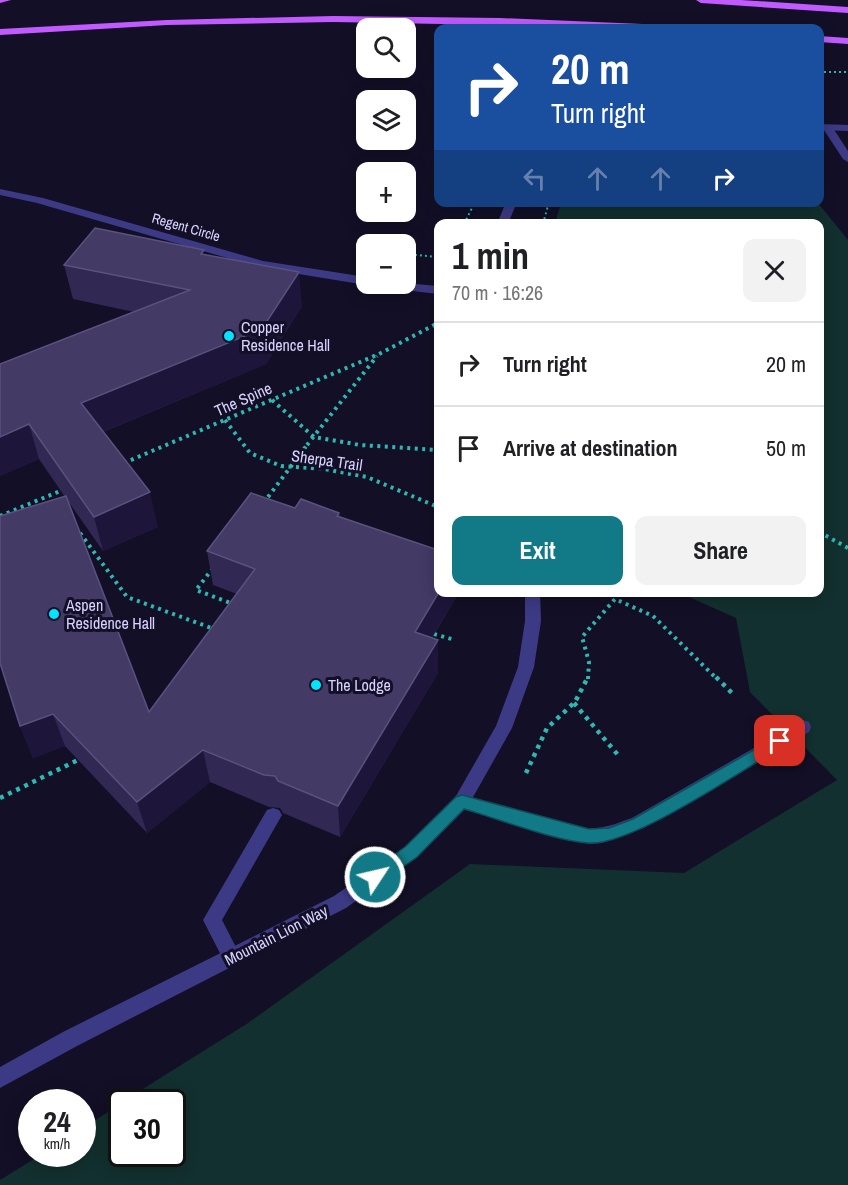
<!DOCTYPE html>
<meta charset="utf-8">
<style>
body{margin:0;font-family:"Archivo Narrow",sans-serif;background:#f2f2f2;color:#202124;height:100vh;display:flex;flex-direction:column;font-size:22px;white-space:nowrap}
*{box-sizing:border-box;margin:0}
p{font-size:20px;color:#757577}
.icon{flex:none;width:33px;height:33px;fill:none;stroke:currentColor;stroke-width:2;stroke-linecap:round;stroke-linejoin:round}
.map{position:relative;flex:1;overflow:hidden}
.details{position:absolute;left:434px;top:219px;width:390px;height:378px;display:flex;flex-direction:column;background:#fff;border-radius:12px;box-shadow:0 3px 15px #0003}
.details>*{flex:none}
.hud{position:absolute;left:434px;top:24px;width:390px;height:183px;border-radius:12px;box-shadow:0 3px 15px #0003;background:#1a4fa0;color:#fff;overflow:hidden}
.tools{position:absolute;left:356px;top:18px;display:grid;gap:12px}
.tools a{display:grid;place-items:center;width:60px;height:60px;border-radius:12px;background:#fff;box-shadow:0 3px 15px #0003;font-size:30px}
.speed{position:absolute;left:18px;top:1089px;display:flex;gap:12px;font-size:30px;font-weight:700;text-align:center}
.speed>*{display:grid;place-content:center;width:78px;height:78px;border-radius:50%;background:#fff;box-shadow:0 3px 15px #0003;line-height:1}
.speed small{font-size:15px;font-weight:400}
.speed .limit{border:3px solid #111;border-radius:9px;background:#fff;color:#111}
.pin{position:absolute;display:grid;place-items:center;width:51px;height:51px;color:#fff;margin:-26px;border-radius:12px;box-shadow:0 3px 9px #0006}
.me{position:absolute;width:66px;margin:-33px;rotate:55deg;stroke-linejoin:round;filter:drop-shadow(0 0 4px #0008)}
.turn{display:flex;align-items:center;gap:21px;height:126px;padding:0 18px;font-size:27px}
.turn .icon{width:78px;height:78px;stroke-width:2.5}
.turn b{display:block;font-size:42px;line-height:51px}
.lanes{display:flex;align-items:center;height:57px;padding:0 18px;background:#0003;justify-content:center;gap:30px;direction:ltr}
.lanes .off{opacity:.35}
.round{display:grid;place-items:center;flex:none;width:63px;height:63px;border-radius:12px;background:#f2f2f2}
.summary{display:flex;align-items:center;justify-content:space-between;height:102px;padding:0 18px}
h1{font-size:36px;font-weight:700;line-height:45px}
.primary-button{display:flex;gap:12px;margin-top:auto;padding:12px 18px}
.primary-button a{flex:1;height:69px;border-radius:12px;background:#127987;color:#fff;font-size:24px;font-weight:700;line-height:69px;text-align:center}
.primary-button a+a{background:#f2f2f2;color:#202124}
ul{padding:0;list-style:none}
li{display:flex;align-items:center;gap:18px;height:84px;padding:0 18px;border-top:2px solid #e0e0e0}
li div{flex:1}
li b{display:block;font-size:22px}
li em{font-style:normal}
.map>svg:first-child{display:block}
.green{fill:#12302f}
.lines{fill:none;stroke-linecap:round;stroke-linejoin:round}
.path-far2{stroke:#2fb8b0;stroke-width:2;stroke-dasharray:2 3;stroke-linecap:butt}
.path-far1{stroke:#2fb8b0;stroke-width:4;stroke-dasharray:3 4.5;stroke-linecap:butt}
.path{stroke:#2fb8b0;stroke-width:4.5;stroke-dasharray:4 5;stroke-linecap:butt}
.lane{fill:#3d3a85;fill-rule:evenodd}
.street{fill:#3d3a85;fill-rule:evenodd}
.primary{fill:#c25bff;fill-rule:evenodd}
.path-bridge{stroke:#2fb8b0;stroke-width:4;stroke-dasharray:3 4.5;stroke-linecap:butt}
.wall{fill:#312854}
.shaded-wall{fill:#1d163a}
.building{fill:#433a66;stroke:#5a527e;stroke-width:1.5}
.route{fill:#127987;stroke:#0c4f58;stroke-width:1.5}
.poi-dot{fill:#00e5ff;stroke:#130f26;stroke-width:2}
.labels{text-anchor:middle;stroke-width:6;stroke-linejoin:round;paint-order:stroke}
.far-street-label{font-size:14px;fill:#d9d4ff;stroke:#130f26}
.poi-label{font-size:16px;fill:#d9d4ff;stroke:#130f26;text-anchor:start}
.street-label{font-size:16px;fill:#d9d4ff;stroke:#130f26}
</style>
<div class="map">
<svg width="848" height="1185" viewBox="0 0 848 1185">
<rect width="100%" height="100%" fill="#130f26"/>
<path class="green" d="M561,203H818L848,240V1185H0V1180L42,1154H82L83,1128L122,1103V1154H172V1102H122L248,1023L470,864L684,873L837,780L750,692L736,618L680,593L819,592V224L555,223Z"/>
<g class="lines">
<path class="path-far2" d="M819,72H848
M464,224L473,206L471,202
M543,224L549,202
M405,254L438,257"/>
<path class="path-far1" d="M272,400L314,437L360,445L438,450
M225,420L250,453L281,466L324,469L367,477L438,507
M307,445L377,356
M124,463L379,354L438,323
M0,516L65,489
M819,532L848,548
M80,533L127,597L214,629
M213,568L196,590L233,604
M434,634L455,640
M588,679L589,662L582,637L615,599L653,616L717,679"/>
<path class="path" d="M716,677L733,694
M574,703L618,755
M526,773L547,728L575,702L588,677
M0,798L80,759"/>
<path class="lane" d="M823,125H831L848,151V162L843,159L822,127Z
M803,720L809,722L811,727L809,732L644,828L602,843L589,844L559,838L456,806L453,801L456,796L462,794C499,805 559,831 596,828C609,827 620,822 632,818Z
M273,808L279,810L282,815L222,920L241,957L239,963L232,966L225,963L203,920L267,810Z"/>
<path class="street" d="M819,124L848,125V131L819,130Z
M0,189L43,198L263,261L366,277V284H370L366,285L262,268L37,203L0,195Z
M506,202H517L508,224H497Z
M405,283L438,286V294L387,288L381,284Z
M525,592H540L541,621L534,667L512,728L468,806L417,857L346,908L77,1046L0,1088V1067L63,1032L334,896L405,847L456,796L496,726L518,667L525,621Z"/>
<path class="primary" d="M0,0H11L0,3Z
M696,0H741L848,7V13L701,3Z
M333,16L500,18L666,25L671,28L333,22L167,25L0,35V29L167,20Z
M819,36L848,38V44L819,42Z"/>
<path class="path-bridge" d="M268,497L307,445"/>
</g>
<path class="wall" d="M205,254L302,306L266,364L103,432L158,527L103,551L68,501L149,712L237,594L213,585L207,551L295,508L339,513L340,517L438,592H459L432,638L438,640V673L340,837L283,813L280,808L269,807L210,782L147,833L65,746L33,758L20,726L65,497L39,459L0,476V364L134,312L73,299L64,265Z"/>
<path class="shaded-wall" d="M299,272L302,306L266,364L90,437L81,403Z
M29,424L39,459L0,476V437Z
M150,492L158,527L103,551L94,517Z
M439,592H459L415,665V632Z
M438,640V673L340,837L338,806Z
M53,714L65,746L33,758L20,726Z
M203,750L210,782L147,833L137,802Z"/>
<path class="building" d="M95,228L204,250L201,254L299,272L262,329L81,403L150,492L94,517L29,424L0,437V364L190,290L64,265Z
M251,493L295,508L301,499L339,513L337,516L438,550V592H439L415,632L438,640L338,806L278,781L275,776L264,775L203,750L137,802L53,714L20,726L0,663V516L66,496L149,712L255,569L207,551Z"/>
<path class="route" d="M780,735L785,736L788,741L785,745C744,769 632,846 589,843C555,841 499,819 464,809L417,857L381,882L375,884L370,882L367,877L370,872L405,847L456,797L462,795L589,829L609,828L633,819Z"/>
<g class="poi-dot">
<circle cx="229" cy="336" r="6"/>
<circle cx="54" cy="614" r="6"/>
<circle cx="316" cy="685" r="6"/>
</g>
<g class="labels">
<g class="far-street-label">
<text transform="translate(186 227) rotate(16)" y="5">Regent Circle</text>
</g>
<g class="poi-label">
<text x="241" y="333">Copper<tspan x="241" dy="18">Residence Hall</tspan></text>
<text x="66" y="611">Aspen<tspan x="66" dy="18">Residence Hall</tspan></text>
<text x="328" y="691">The Lodge</text>
</g>
<g class="street-label">
<text transform="translate(243 399) rotate(-24)" y="6">The Spine</text>
<text transform="translate(327 460) rotate(8)" y="6">Sherpa Trail</text>
<text transform="translate(276 935) rotate(-27)" y="6">Mountain Lion Way</text>
</g>
</g>
</svg>
<div class="tools">
<a><svg class="icon" aria-label="search" viewBox="0 0 24 24"><circle cx="10" cy="10" r="6"/><path d="M15 15l6 6"/></svg></a>
<a><svg class="icon" aria-label="layers" viewBox="0 0 24 24"><path d="M12 4l9 5-9 5-9-5zM3 14l9 5 9-5"/></svg></a>
<a>+</a>
<a>−</a>
</div>
<div class="speed"><div>24<small>km/h</small></div><div class="limit">30</div></div>
<div class="pin" style="left:780px;top:741px;background:#d93025"><svg class="icon" aria-label="arrive" viewBox="0 0 24 24"><path d="M6 21V4h12l-3 4 3 4H6"/></svg></div>
<svg class="me" style="left:375px;top:877px" viewBox="-20 -20 40 40"><circle r="17" fill="#127987" stroke="#fff" stroke-width="3"/><path d="M0-11L8 9 0 5-8 9z" fill="#fff"/></svg>
<div class="hud">
<div class="turn"><svg class="icon" aria-label="right" viewBox="0 0 24 24"><path d="M7 20v-9h11M14 6l5 5-5 5"/></svg><div><b>20 m</b>Turn right</div></div>
<div class="lanes"><svg class="icon off" aria-label="left" viewBox="0 0 24 24"><path d="M17 20v-9H6M10 6l-5 5 5 5"/></svg><svg class="icon off" aria-label="ahead" viewBox="0 0 24 24"><path d="M12 20V5M6 11l6-6 6 6"/></svg><svg class="icon off" aria-label="ahead" viewBox="0 0 24 24"><path d="M12 20V5M6 11l6-6 6 6"/></svg><svg class="icon" aria-label="right" viewBox="0 0 24 24"><path d="M7 20v-9h11M14 6l5 5-5 5"/></svg></div>
</div>
<section class="details">
<div class="summary"><div><h1>1 min</h1><p>70 m · 16:26</p></div><a class="round"><svg class="icon" aria-label="close" viewBox="0 0 24 24"><path d="M6 6l12 12M18 6L6 18"/></svg></a></div>
<ul>
<li><svg class="icon" aria-label="right" viewBox="0 0 24 24"><path d="M7 20v-9h11M14 6l5 5-5 5"/></svg><div><b>Turn right</b></div><em>20 m</em></li>
<li><svg class="icon" aria-label="arrive" viewBox="0 0 24 24"><path d="M6 21V4h12l-3 4 3 4H6"/></svg><div><b>Arrive at destination</b></div><em>50 m</em></li>
</ul>
<div class="primary-button"><a>Exit</a><a>Share</a></div>
</section>
</div>
